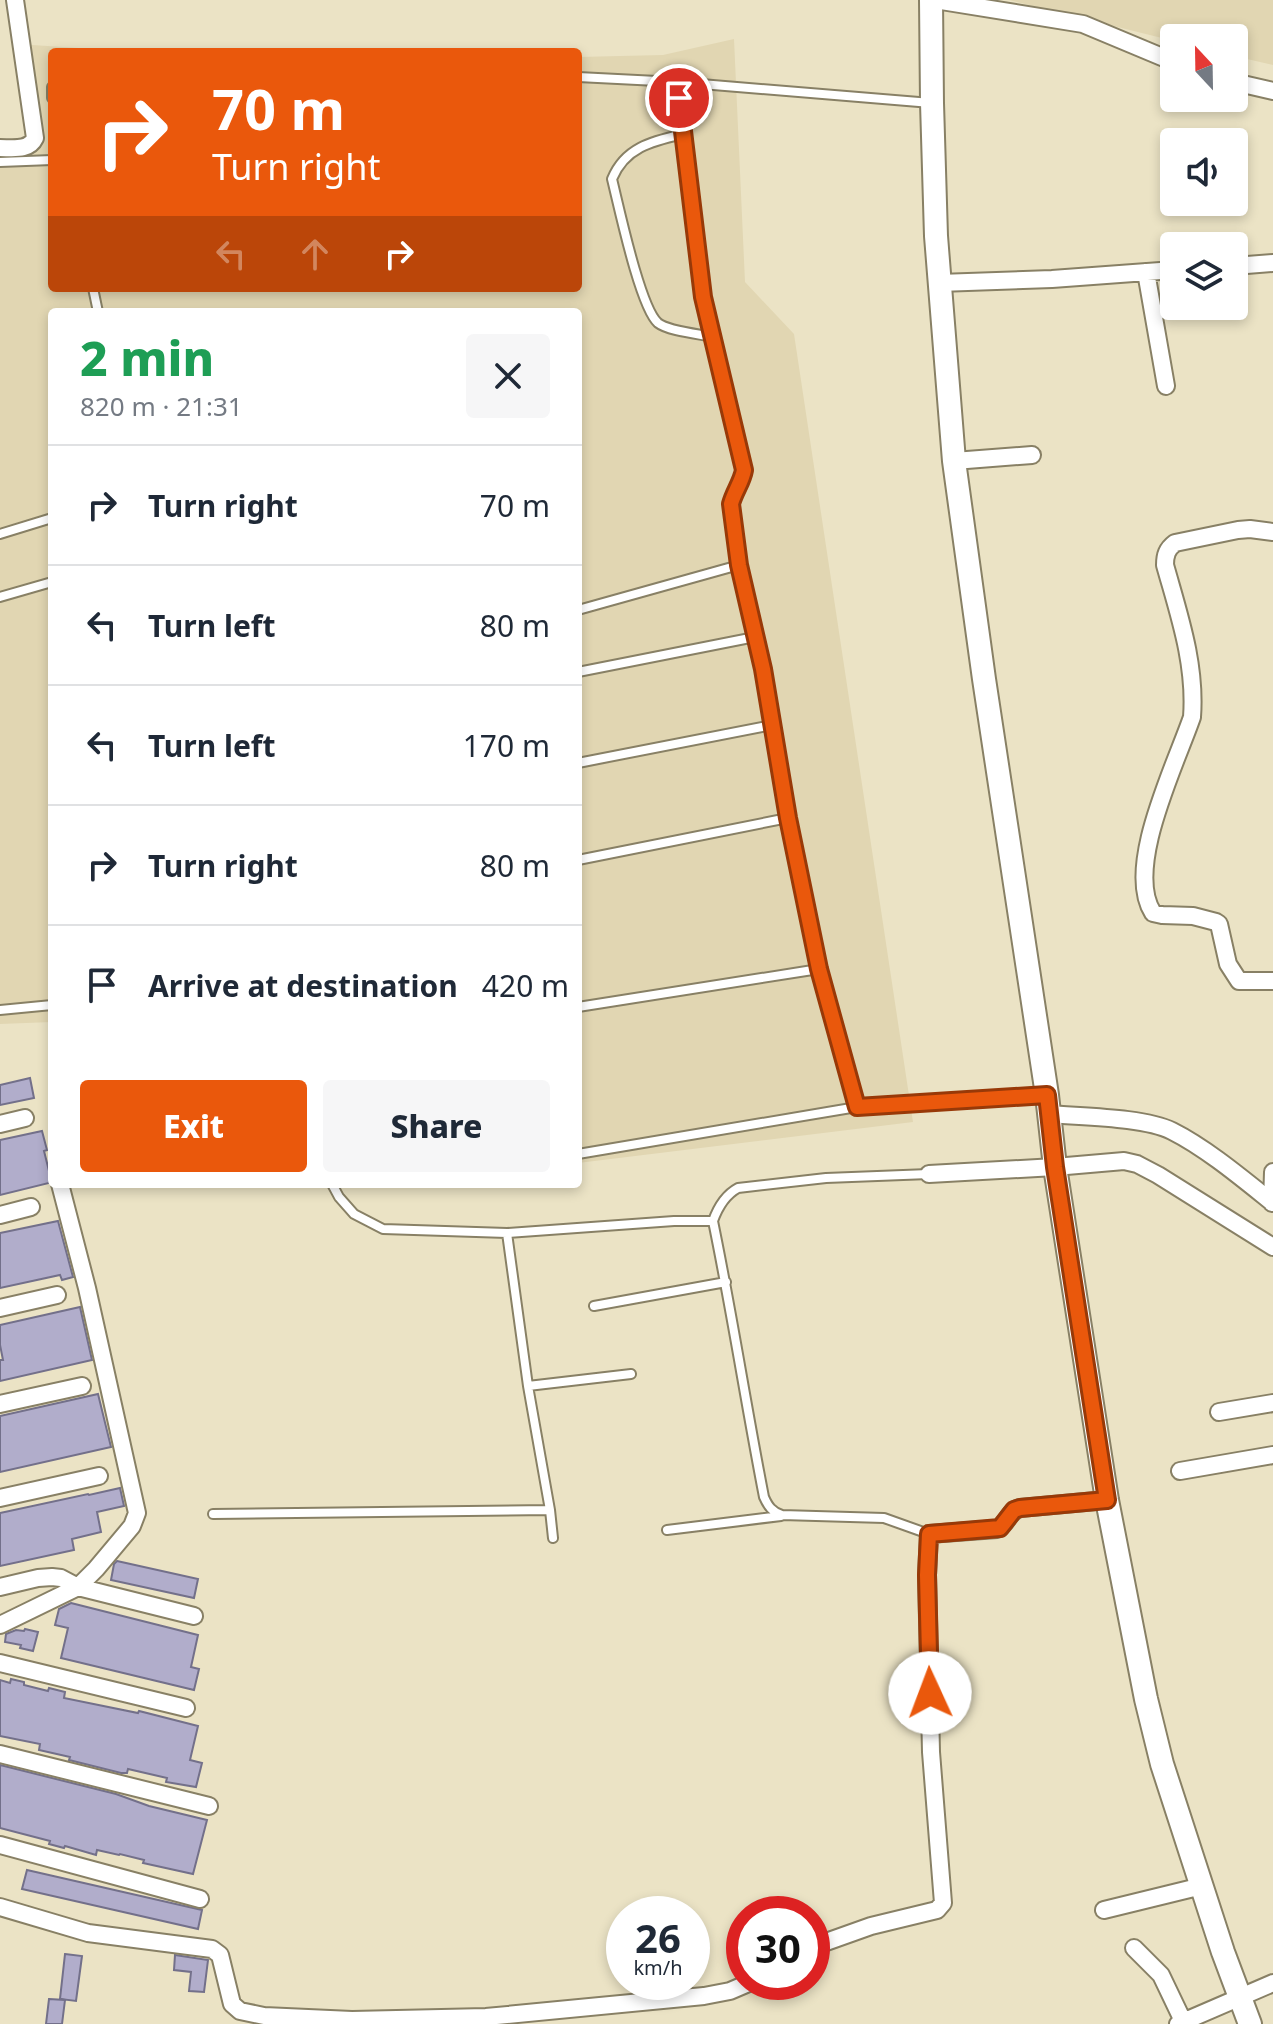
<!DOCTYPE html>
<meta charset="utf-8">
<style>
body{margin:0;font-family:"Noto Sans",sans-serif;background:#f6f6f7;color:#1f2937;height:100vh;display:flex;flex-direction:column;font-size:30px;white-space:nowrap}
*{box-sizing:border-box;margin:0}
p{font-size:26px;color:#747a83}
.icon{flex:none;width:44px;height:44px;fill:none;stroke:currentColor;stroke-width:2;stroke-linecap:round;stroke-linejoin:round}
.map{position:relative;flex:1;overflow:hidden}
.side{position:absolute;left:48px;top:308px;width:534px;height:880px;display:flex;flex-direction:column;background:#fff;border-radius:8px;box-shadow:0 4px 12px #0003}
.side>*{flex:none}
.guide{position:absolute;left:48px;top:48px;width:534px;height:244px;border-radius:8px;box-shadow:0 4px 12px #0003;background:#ea580c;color:#fff;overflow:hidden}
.needle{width:52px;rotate:338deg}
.fabs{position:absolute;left:1160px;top:24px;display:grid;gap:16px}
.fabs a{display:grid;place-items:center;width:88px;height:88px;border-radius:8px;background:#fff;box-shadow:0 4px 12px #0003;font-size:40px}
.speed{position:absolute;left:606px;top:1896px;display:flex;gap:16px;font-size:40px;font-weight:700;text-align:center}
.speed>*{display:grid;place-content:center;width:104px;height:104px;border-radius:50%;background:#fff;box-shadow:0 4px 12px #0003;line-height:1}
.speed small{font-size:20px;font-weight:400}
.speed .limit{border:12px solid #d22;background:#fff;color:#111}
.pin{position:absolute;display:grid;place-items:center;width:68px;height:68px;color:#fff;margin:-34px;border:4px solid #fff;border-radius:50%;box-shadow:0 2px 8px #0007}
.me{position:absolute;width:88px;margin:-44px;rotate:358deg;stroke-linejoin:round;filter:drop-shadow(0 0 6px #0008)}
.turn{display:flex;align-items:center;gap:28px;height:168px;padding:0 32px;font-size:36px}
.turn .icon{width:104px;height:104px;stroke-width:2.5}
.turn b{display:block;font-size:56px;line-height:68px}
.lanes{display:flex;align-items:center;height:76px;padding:0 32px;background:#0003;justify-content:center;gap:40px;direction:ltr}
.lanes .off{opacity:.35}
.round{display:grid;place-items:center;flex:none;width:84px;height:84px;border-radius:8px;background:#f6f6f7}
.summary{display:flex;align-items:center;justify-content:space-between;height:136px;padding:0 32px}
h1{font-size:48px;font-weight:800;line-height:60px;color:#1e9e55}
.button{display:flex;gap:16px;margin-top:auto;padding:16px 32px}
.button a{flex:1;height:92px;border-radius:8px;background:#ea580c;color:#fff;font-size:32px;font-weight:800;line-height:92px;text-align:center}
.button a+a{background:#f6f6f7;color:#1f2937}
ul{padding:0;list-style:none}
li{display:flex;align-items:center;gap:24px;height:120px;padding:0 32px;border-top:2px solid #e0e1e3}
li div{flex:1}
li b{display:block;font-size:30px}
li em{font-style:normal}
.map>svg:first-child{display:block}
.built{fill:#e1d6b2}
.building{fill:#b1adcb;stroke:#73708a;stroke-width:2}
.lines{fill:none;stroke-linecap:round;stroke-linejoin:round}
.service-casing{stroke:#888065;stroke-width:12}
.minor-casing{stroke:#888065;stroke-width:20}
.tertiary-casing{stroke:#888065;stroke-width:26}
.service{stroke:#fff;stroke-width:8}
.minor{stroke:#fff;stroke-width:16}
.tertiary{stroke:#fff;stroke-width:22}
.route-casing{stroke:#983908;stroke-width:20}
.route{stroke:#ea580c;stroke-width:14}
</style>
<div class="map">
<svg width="1273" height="2024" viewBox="0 0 1273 2024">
<rect width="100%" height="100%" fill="#ebe3c5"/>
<path class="built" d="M1009,0H1273V65L1234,56V38H1174V41Z
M734,39L745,282L794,334L913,1122L578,1163V312H52V1022L0,1024V149L32,146L17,44L139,52H52V288H578V57L663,55Z"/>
<path class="building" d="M30,1078L34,1098L0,1105V1085Z
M42,1131L47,1150L44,1151L51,1179L49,1183L0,1195V1140Z
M58,1221L73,1277L62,1280L60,1275L0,1288V1233Z
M80,1307L92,1360L0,1381V1360H3L0,1345V1325Z
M98,1394L111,1447L0,1472V1416Z
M120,1488L124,1506L97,1512L101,1532L72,1539L74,1550L0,1566V1513L88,1494L89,1495Z
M117,1561L198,1579L194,1598L111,1580L114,1564Z
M71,1603L198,1635L191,1667L199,1669L194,1690L61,1658L68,1628L55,1625L59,1609Z
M25,1629L38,1632L33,1651L20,1648L21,1645L5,1642L6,1634L16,1630L24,1631Z
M11,1679L24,1682V1685L48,1691L49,1688L65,1692L64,1698L138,1713L139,1711L198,1726L190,1760L202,1763L196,1787L166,1782L167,1778L128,1769L127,1773H121L69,1760L70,1757L39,1750L40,1744L0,1736V1680L10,1683Z
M0,1765L116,1794L149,1806L207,1820L193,1874L143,1863L144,1860L120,1854L119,1855L97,1850L96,1855L65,1846L64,1848L49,1844L50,1841L0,1828Z
M27,1870L202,1910L198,1929L22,1889Z
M65,1954L82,1956L76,2001L60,1999Z
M175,1955L208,1960L204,1992L189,1991L191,1972L174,1970Z
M49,1999L65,2000L62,2024H46Z"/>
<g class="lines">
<g class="service-casing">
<path id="service" d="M578,77L677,82
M52,87V98
M683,134C653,141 625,147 612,179C619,207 640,307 658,323C668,331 699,334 713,337
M0,162L52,160
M93,288L98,312
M0,534L52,518
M0,597L52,582
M578,610L739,565
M578,672L755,637
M578,763L772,725
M578,860L788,818
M578,1007L819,969
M0,1010L52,1005
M857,1107L819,969L788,818L763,669L739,565L731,504C734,492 741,482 744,470L703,297L677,82L931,103
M578,1154L857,1107L1046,1095
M332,1184L339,1197L354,1214L383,1229L507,1233L674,1221H713
M507,1233L528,1386L550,1510L553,1538
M594,1306L726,1282
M528,1386L631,1374
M213,1514L550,1510
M667,1530L781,1516
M929,1534L884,1518L782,1515C772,1512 768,1506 764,1497C746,1405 732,1313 713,1221C718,1207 725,1195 738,1188L826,1178L929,1174"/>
</g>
<g class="minor-casing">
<path id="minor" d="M935,0L1083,24L1174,62
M1234,82L1273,91
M0,148C13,148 29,151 35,138L15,0
M1234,266L1273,263
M1146,272L1166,386
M939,283L1052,279L1174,270
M954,461L1032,455
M1273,532L1250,529L1238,530L1175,543C1167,549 1165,555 1165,565C1179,615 1196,664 1192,717C1176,764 1124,868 1153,913L1162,915L1193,916L1216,922L1219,924L1228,964L1239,981H1273
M1049,1114C1082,1117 1144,1117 1172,1131C1206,1148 1243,1179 1273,1203
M0,1124L25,1118
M929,1174L1055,1167L1124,1161L1137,1164L1158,1175L1273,1247
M1272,1203L1273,1172
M0,1215L31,1207
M0,1308L57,1295
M0,1404L82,1386
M1219,1412L1273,1403
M1180,1471L1273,1455
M0,1498L99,1476
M0,1587L38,1578L52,1577L61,1578L78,1587L194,1616
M0,1625L78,1587L96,1569L132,1526L137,1513L87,1288L60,1184
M0,1663L186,1708
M0,1754L209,1806
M0,1845L200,1899
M0,1907L88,1933L212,1949L220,1955L232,2004L240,2011L264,2016L352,2020L486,2017L704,1996L730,1991L751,1982
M1104,1910L1202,1886
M812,1947L871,1926L937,1910L943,1903L931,1752L927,1575L929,1534L997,1529C1008,1524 1008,1511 1020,1508L1107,1500
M1134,1948L1161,1975L1183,2021
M1178,2024L1273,1983"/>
</g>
<g class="tertiary-casing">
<path id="tertiary" d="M931,0L932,103L936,236L954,461L984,679L1047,1095L1055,1167L1107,1500L1146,1699L1162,1764L1223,1952L1250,2024"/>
</g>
<use href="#service" class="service"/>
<use href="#minor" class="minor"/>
<use href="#tertiary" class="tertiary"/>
</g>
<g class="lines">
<g class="route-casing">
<path id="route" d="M679,98L703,297L744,470C742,482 734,492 731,504L739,565L763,669L788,818L819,969L857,1107L1047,1095L1055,1167L1107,1500L1020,1508L1014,1510L1000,1528L929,1534L927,1575L930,1693"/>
</g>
<use href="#route" class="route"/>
</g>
</svg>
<div class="fabs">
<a><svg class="needle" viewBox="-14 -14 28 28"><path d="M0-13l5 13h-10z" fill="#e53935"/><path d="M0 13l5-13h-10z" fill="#747a83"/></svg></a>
<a><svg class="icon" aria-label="sound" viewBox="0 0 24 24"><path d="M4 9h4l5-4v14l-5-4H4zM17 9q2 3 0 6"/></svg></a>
<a><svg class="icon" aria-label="layers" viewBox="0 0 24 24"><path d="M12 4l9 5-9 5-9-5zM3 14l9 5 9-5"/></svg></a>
</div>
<div class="speed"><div>26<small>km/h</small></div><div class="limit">30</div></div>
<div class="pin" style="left:679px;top:98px;background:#d93025"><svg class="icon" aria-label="arrive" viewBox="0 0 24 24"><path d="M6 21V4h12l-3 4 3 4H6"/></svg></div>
<svg class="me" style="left:930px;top:1693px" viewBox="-20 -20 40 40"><circle r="19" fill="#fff"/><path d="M0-13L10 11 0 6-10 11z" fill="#ea580c"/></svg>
<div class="guide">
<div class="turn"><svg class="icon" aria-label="right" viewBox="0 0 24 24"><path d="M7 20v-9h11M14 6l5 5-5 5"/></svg><div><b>70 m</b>Turn right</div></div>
<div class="lanes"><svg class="icon off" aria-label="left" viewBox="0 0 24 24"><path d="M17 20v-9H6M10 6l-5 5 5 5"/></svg><svg class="icon off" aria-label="ahead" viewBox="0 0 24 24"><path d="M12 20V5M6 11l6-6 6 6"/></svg><svg class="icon" aria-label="right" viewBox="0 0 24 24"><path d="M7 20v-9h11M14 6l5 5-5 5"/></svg></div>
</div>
<section class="side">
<div class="summary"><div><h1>2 min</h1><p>820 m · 21:31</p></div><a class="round"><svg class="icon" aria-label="close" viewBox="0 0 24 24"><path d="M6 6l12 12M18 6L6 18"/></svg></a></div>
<ul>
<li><svg class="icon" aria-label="right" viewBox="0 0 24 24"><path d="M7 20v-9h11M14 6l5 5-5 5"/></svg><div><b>Turn right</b></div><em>70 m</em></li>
<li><svg class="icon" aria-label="left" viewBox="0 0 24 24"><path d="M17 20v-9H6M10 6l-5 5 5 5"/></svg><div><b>Turn left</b></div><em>80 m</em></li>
<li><svg class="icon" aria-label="left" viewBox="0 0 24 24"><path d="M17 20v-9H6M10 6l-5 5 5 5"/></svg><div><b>Turn left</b></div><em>170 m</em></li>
<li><svg class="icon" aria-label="right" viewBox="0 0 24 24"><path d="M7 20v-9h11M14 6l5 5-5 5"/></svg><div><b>Turn right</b></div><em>80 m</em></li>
<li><svg class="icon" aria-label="arrive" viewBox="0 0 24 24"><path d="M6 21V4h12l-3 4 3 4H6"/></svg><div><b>Arrive at destination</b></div><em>420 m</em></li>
</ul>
<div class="button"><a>Exit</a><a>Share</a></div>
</section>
</div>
